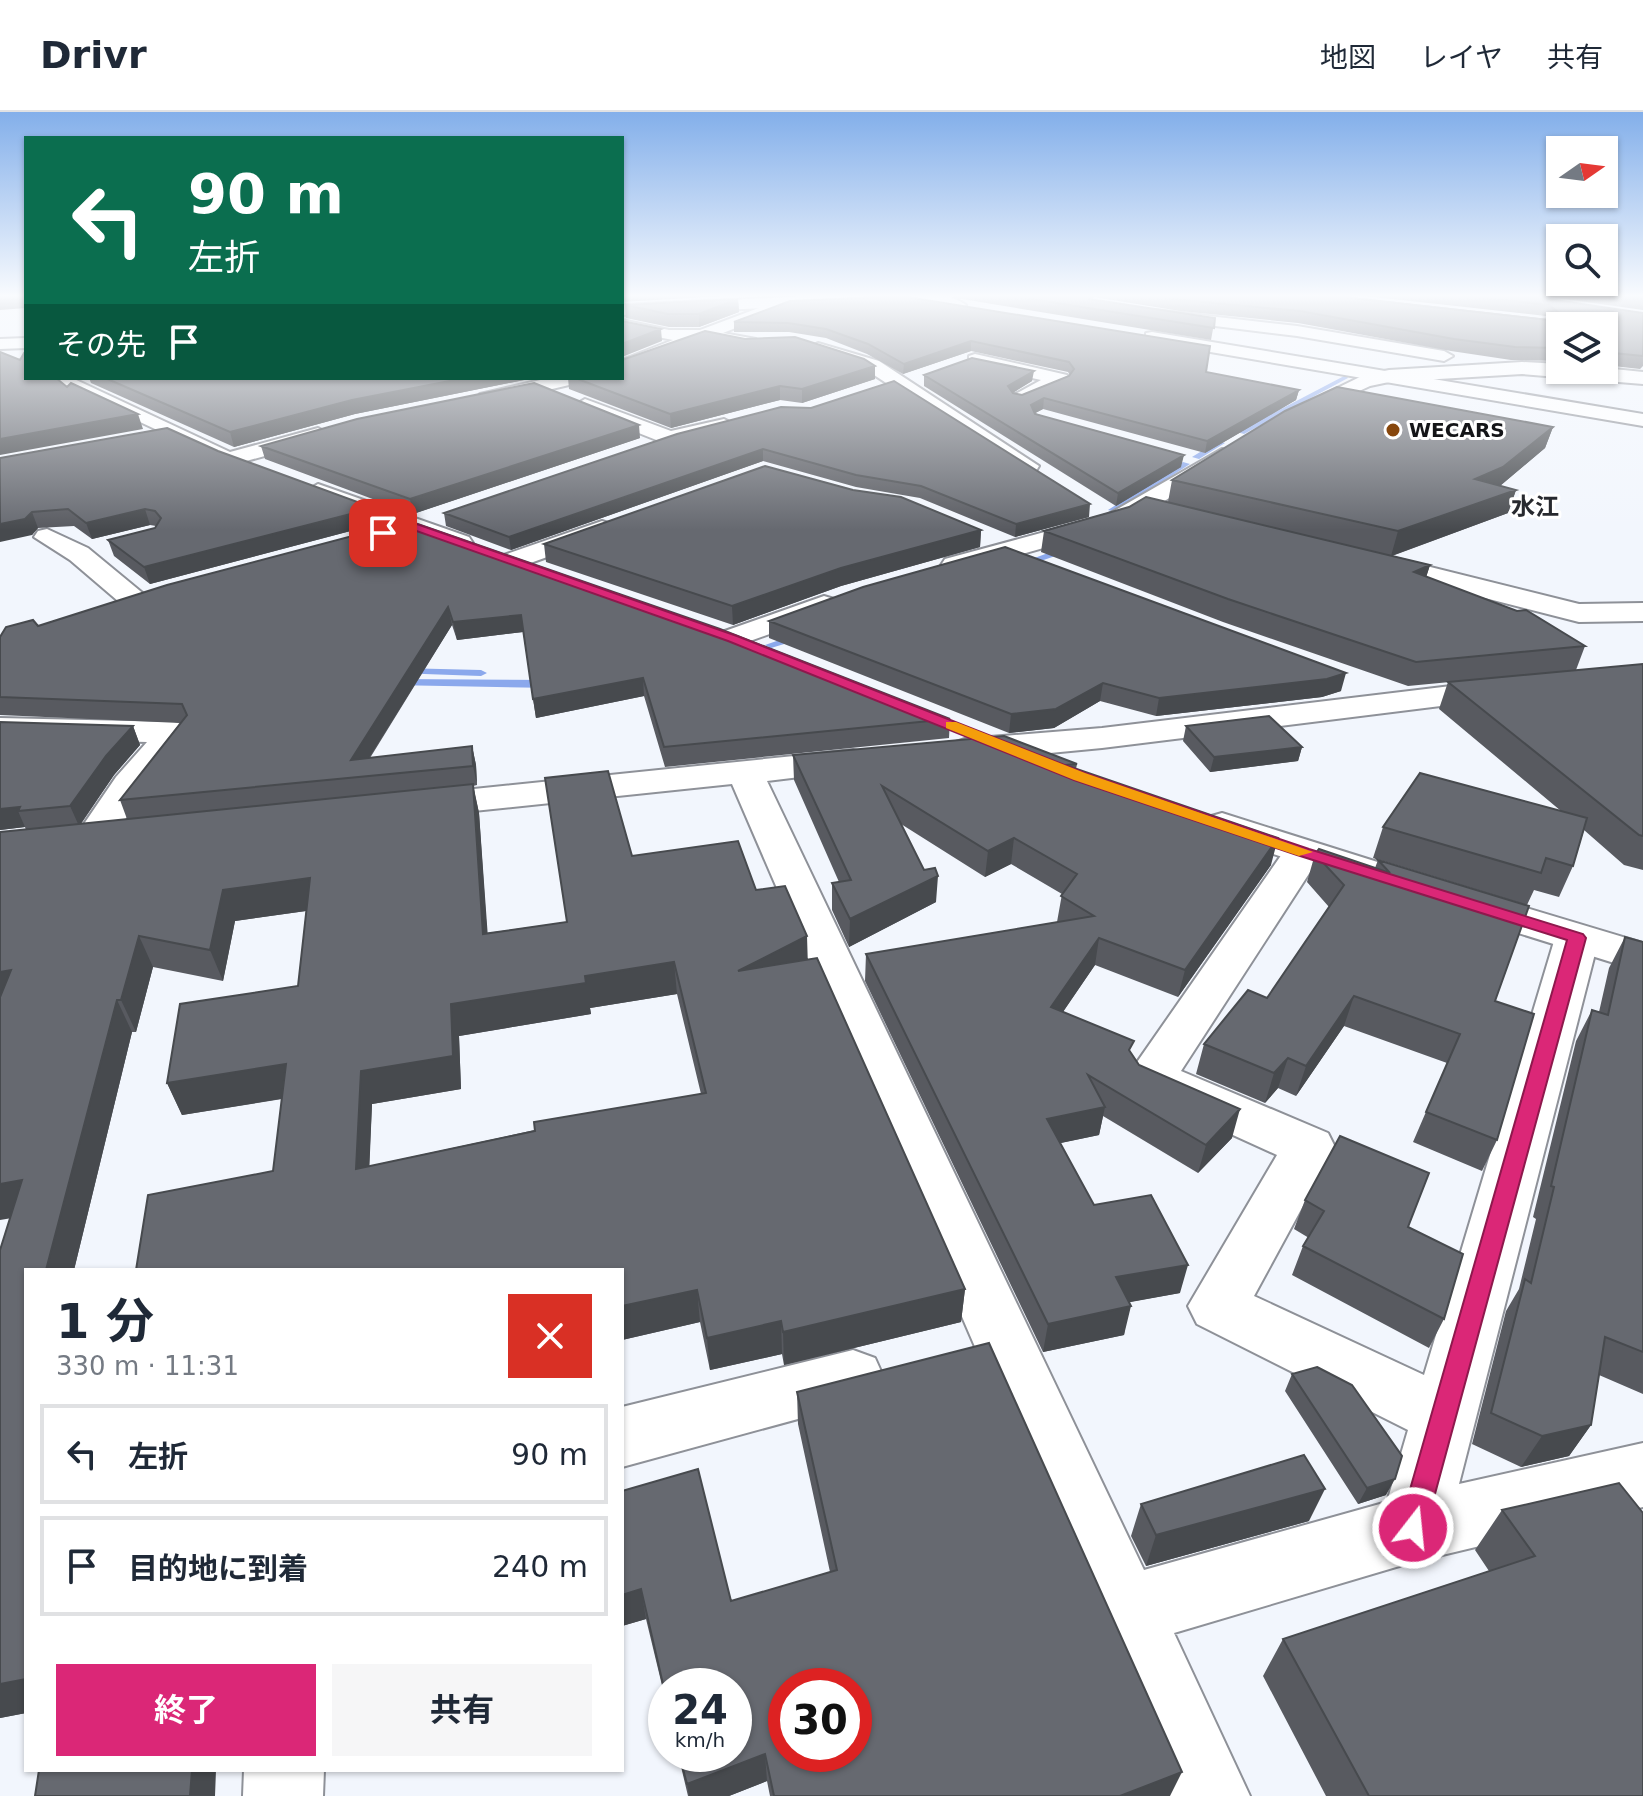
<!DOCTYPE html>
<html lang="ja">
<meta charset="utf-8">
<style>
body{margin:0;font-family:"DejaVu Sans","Noto Sans JP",sans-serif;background:#f6f6f7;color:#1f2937;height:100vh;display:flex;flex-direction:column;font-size:30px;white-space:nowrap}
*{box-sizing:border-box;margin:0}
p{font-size:26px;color:#747a83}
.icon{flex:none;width:44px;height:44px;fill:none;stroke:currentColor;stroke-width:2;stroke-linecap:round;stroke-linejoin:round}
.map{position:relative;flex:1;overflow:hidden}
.sheet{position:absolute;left:24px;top:1156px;width:600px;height:504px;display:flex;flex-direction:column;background:#fff;border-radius:0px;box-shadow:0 2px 6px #0004}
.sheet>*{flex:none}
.hud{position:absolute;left:24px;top:24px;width:600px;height:244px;border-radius:0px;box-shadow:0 2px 6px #0004;background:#0b6e4f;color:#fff;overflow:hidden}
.needle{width:52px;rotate:76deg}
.tools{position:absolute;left:1546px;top:24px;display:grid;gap:16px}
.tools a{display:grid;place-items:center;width:72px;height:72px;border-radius:0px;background:#fff;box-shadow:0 2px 6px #0004;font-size:40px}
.speed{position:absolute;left:648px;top:1556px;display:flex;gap:16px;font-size:40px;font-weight:700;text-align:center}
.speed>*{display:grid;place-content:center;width:104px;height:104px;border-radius:50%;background:#fff;box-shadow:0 2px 6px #0004;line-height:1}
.speed small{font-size:20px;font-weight:400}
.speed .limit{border:12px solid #d22;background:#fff;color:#111}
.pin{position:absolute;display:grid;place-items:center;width:68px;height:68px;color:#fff;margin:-34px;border-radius:16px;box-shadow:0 4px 12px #0006}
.me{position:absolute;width:88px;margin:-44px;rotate:16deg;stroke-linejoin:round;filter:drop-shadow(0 0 6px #0008)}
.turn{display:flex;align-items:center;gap:28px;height:168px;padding:0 32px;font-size:36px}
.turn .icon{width:104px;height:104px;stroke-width:2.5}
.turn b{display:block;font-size:56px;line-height:68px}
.then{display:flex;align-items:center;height:76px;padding:0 32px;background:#0003;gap:16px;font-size:30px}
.round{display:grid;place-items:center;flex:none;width:84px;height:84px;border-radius:0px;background:#f6f6f7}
.headline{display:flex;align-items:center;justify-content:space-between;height:136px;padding:0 32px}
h1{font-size:48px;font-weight:700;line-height:60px}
.cta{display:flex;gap:16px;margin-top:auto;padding:16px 32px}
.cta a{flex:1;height:92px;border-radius:0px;background:#db2777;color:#fff;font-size:32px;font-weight:700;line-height:92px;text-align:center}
.cta a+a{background:#f6f6f7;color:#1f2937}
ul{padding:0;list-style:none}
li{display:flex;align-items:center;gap:24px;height:100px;margin:0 16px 12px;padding:0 16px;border:4px solid #e0e1e3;border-radius:0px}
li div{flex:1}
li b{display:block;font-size:30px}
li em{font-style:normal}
header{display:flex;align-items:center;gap:48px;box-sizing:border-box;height:112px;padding:0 40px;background:#fff;border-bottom:2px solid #e0e1e3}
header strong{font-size:38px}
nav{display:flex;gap:44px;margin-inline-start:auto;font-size:28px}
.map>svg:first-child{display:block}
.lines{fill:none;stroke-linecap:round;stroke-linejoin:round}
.stream{fill:#8ba8ec;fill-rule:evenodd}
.minor-casing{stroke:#8e9198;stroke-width:4}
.tertiary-casing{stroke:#8e9198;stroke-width:4}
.secondary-casing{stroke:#8e9198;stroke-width:4}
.primary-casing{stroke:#8e9198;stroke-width:4}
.minor{fill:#fff;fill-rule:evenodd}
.tertiary{fill:#fff;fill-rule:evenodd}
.secondary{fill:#fff;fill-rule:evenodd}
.primary{fill:#fff;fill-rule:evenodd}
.wall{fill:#585a60;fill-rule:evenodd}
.shaded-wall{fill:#474a4e}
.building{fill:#666970;stroke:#474a4e;stroke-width:2;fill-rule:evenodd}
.route{fill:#db2777;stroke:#8e194d;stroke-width:2}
.slow{fill:#f59e0b}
.poi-dot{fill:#87470d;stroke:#fff;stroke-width:3}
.labels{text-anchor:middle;stroke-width:6;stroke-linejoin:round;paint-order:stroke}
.far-poi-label{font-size:20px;font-weight:bold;fill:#141518;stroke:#fff;text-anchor:start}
.far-quarter-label{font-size:24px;font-weight:bold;fill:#27292f;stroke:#fff}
</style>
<header>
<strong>Drivr</strong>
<nav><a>地図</a><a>レイヤ</a><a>共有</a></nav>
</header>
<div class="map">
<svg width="1643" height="1684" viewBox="0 0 1643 1684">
<rect width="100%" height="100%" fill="#f2f6fd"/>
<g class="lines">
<path class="stream" d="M1346,263L1348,266L1244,322L1237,320Z
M1218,329L1225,331L1199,347L1192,345Z
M1183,350L1190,352L1116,400L1108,398Z
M1070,433L1073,434V438L1023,455L1015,453Z
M800,521L806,524L804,526L771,536L765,533Z
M400,556L481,558L487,561L481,564L396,561L394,559Z
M395,567L552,568L558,572L552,576L391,573L389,571Z"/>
<g class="minor-casing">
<path id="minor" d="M788,185L796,190L794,193L723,221L756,227V235L705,228L622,260V248L673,228L622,218V208L669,218H700Z
M1156,198L1297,214L1444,239L1453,244L1444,249L1297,224L1150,206V200Z
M818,231L879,249L1039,354L1036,359H1020L865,257L812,240L809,236Z
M975,242L1067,263L1070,267L1027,289H1013L1010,285L1041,268L969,252V244Z
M1522,250L1560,252V258L1604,256L1643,260V272L1522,262L1389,270L1370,274L1299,307L1292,309L1282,303L1364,263L1389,258Z
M46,266H72L230,340L318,316L329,322L326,327L232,353Z
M549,266H585L582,270L487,292L477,286L480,282Z
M585,287L671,319L724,307L735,313L731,317L669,333L578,297L575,293Z
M1222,337L1230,339L1233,344L1230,349L1125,413L955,461L945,459L941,453L945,447L1107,403Z
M318,372L469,425L473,431L469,437H451L310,384L306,379Z
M602,409L611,412L615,417L611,422L511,458L501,456L497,450L501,444Z
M47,417L88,436L145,483L149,489L145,495H125L70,448L34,425L38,419Z
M1370,440L1579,492L1643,491V509L1579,510L1360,454L1357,448L1360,442Z
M824,484L834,487L838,493L834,499L733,535L722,532L718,526L722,520Z
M1501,568L1513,571L1517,578L1513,585L1102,636L965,649L953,645L947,638L953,631L965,627L1102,616Z
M0,606L174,610L186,613L191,620L144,678L107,736L93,740L79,736L73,728L116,665L147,630L0,626Z
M853,638L866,641L871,649L866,657L767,669L1144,1458L1387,1390L1408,1318L1197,1212L1188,1194L1277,1043L1134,978L1126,966L1289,732L1303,728L1317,732L1323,740L1181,959L1328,1021L1335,1035L1254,1184L1424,1263L1555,826L1562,817L1577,813L1592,817L1599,826L1459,1372L1643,1331V1395L1413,1450L1174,1521L1250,1684H1169L732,672L416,705L403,702L397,694L403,686L416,683Z
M853,1238L875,1246L884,1266L875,1286L622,1355V1295Z
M244,1658H324L323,1684H243Z"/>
</g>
<g class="tertiary-casing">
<path id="tertiary" d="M1222,701L1387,753L1393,762L1387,771L1373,774L1208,721L1203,713L1208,705Z
M1466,778L1643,831V860L1451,800L1445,791L1451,782Z"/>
</g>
<g class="secondary-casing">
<path id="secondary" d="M855,182H957L949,187L622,203V193Z
M26,226V236L0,237V227Z"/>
</g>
<g class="primary-casing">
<path id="primary" d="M802,182H829L788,195L780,190Z
M879,182C903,182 947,178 966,193L958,198L887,187Z
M1152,220L1643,302V314L1146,229V221Z"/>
</g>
<use href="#minor" class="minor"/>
<use href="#tertiary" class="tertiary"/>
<use href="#secondary" class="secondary"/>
<use href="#primary" class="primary"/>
</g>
<path class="wall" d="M957,182H1643V198L1551,185L1548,187L1643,201V254L1640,257L1604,253V214H1560V249L1511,248L1451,239L1298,211L1180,199L1094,185L1090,188L1215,206L1211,228L956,186ZM1347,182L1546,204L1549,207L1343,184Z
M738,187L739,200L699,215H669L626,206L625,193Z
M790,189L1206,260L1299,278L1296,288L1205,341L1043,297L1035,301L1181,355L1116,394L924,274V263L1032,269L1013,281L1022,283L1070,263L1068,260L971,239L903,262L867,242L826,226L789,220H734V210Z
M89,266H534L355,302L234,335L91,271Z
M568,266H622L875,267L802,291L780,288L671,316L569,277Z
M781,295L1089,405L1015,425L920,386L856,375L763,349L511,438L446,414L444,401Z
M1553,315L1545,336L1500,374L1516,378L1508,401L1392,444L1430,453L1426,465L1585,534L1576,558L1408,574L1223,510L1041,440L1044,419L1168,390L1172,368Z
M640,326L413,402L265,347L261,334Z
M218,339L374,396L377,412L150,472L114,444L108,428L155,416L156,414L150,413L92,427L74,414L38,416L32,423L0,346Z
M409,409L950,607L949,626L665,655L644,584L536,606L523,520L457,528L452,513L370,646L472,634L476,653L477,673L473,674L479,701L487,821L567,810L632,744L756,778L808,847L965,1177L961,1210L784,1253L782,1242L710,1258L700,1210L622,1228V1158L273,1059L282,987L182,1003L167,971L298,874L306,799L235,809L223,869L153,855L136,920H132L74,1158H26V1601L0,1606V1138L10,1107L26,718L25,715L0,718V610L133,614L140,633L114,663L81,712L127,707L120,688L180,611L0,603V525ZM677,882L701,982L369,1054L372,992L461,977L459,924L591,902L590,896Z
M981,418L980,435L841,474L733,513L546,450L544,432Z
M769,509L1341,579L1322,585L1156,604L1100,589L1054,616L1009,621L769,526Z
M1643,552V758L1624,753L1584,718L1573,754L1559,785L1534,778L1527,793L1373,746L1383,715L1561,699L1439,597L1448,570Z
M1186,614L1302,635L1298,649L1210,660L1183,629Z
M793,643L1077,652L1076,657L1271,753L1178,885L1095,853L1063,900L1132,942L1139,953L1232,1026L1198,1061L1103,1004L1099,1023L1060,1031L1094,1093L1180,1181L1129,1190L1124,1223L1043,1240L865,869L866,842L1057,810L1062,782L1011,752L985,765L901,712L936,790L849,835L832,798V771L839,770L794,668Z
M1315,742L1375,756L1378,748L1529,794L1495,889L1497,1028L1482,1059L1413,1030L1447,951L1344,914L1296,984L1278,976L1265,991L1196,962L1204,932L1267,886L1329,795L1307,770Z
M1625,825L1643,830V1282L1599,1263L1591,1313L1569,1344L1521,1355L1472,1332L1506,1199L1519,1177L1536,1107L1533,1105L1576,929L1592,898L1599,900L1609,856Z
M1305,1088L1408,1115L1444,1207L1429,1236L1292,1163L1303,1134L1309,1126L1294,1117Z
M1292,1262L1386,1383L1358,1392L1285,1279Z
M797,1280L1170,1684H770L767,1669L729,1684H688L678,1642H734L666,1574V1590L646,1507L622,1514V1379L731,1489L830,1460L798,1312Z
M1619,1371L1643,1684H1326L1263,1564L1283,1527L1489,1459L1475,1438L1502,1398Z
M1141,1392L1309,1409L1146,1454L1131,1424Z"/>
<path class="shaded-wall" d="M622,182H755L622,190Z
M1086,182H1095L1094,185L1085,190Z
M26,184V196L0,198V186Z
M738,187L739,200L699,215V202Z
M661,217L662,229L622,245V232Z
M971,229V239L903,262L904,252Z
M875,254V267L802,291V277Z
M1034,259L1032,269L1007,284L1008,274Z
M465,266H534L355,302L234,335L230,320L352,288Z
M780,274V288L671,316L670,302Z
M1299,278L1296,288L1205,341L1207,329Z
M1044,286L1043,297L1030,304L1031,293Z
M138,302L143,317L0,343V327Z
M639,313L640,326L413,402L410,387Z
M1553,315L1545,336L1495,378L1475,367Z
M763,337V349L511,438L509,425Z
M1184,343L1181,355L1116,394L1118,381Z
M1516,378L1508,401L1391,444L1398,419Z
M1090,392L1089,405L1015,425L1016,412Z
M374,396L377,412L150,472L144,455Z
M145,397L150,413L92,427L86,411Z
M32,400L38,416L32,423L0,430V412Z
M981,418L980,435L841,474L733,513L732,494L841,456Z
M1430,453L1423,475L1414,460Z
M448,495L452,513L357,665L351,648Z
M521,503L523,520L457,528L453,510Z
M1346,561L1341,579L1322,585L1156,604L1159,586Z
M643,566L644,584L536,606L533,587Z
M1103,571L1100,589L1054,616L1009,621L1011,602Z
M133,614L140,633L114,663L79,714L70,694L106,644Z
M472,634L476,653L477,673L473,654Z
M1302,635L1298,649L1210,660L1214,645Z
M473,672L479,701L490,854L483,822Z
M20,695L18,699L25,715L0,718V697Z
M1014,726L1011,752L985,765L988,739Z
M1278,726L1271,753L1178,885L1185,858Z
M938,764L936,790L849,835L850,807Z
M310,766L320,797L235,809L223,869L210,838L223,778Z
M139,824L153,855L136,920L121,888Z
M807,824L808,856L738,859Z
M1099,826L1095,853L1047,923L1051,895Z
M674,850L677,882L590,896L591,902L459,924L461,977L372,992L368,1089L356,1057L361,959L451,892L585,864Z
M11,858L0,894V860Z
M1354,884L1344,914L1296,984L1306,954Z
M117,888L132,920L74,1158H46Z
M1288,946L1278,976L1265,991L1274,961Z
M286,952L298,984L182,1003L167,971Z
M1105,995L1099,1023L1042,1035L1047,1007Z
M1240,997L1232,1026L1198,1061L1206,1033Z
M22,1068L42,1101L0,1108V1072Z
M1188,1153L1180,1181L1109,1194L1116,1165Z
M965,1177L961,1210L784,1253L783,1220Z
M697,1178L700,1210L622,1228V1194Z
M1131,1194L1124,1223L1043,1240L1048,1212Z
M781,1209L782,1242L710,1258L707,1226Z
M1591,1313L1569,1344L1521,1355L1542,1324Z
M1395,1367L1386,1383L1358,1392L1367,1376Z
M1325,1377L1309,1409L1146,1454L1156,1423Z
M641,1477L646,1507L622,1514V1483Z
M26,1567V1601L0,1606V1572Z
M765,1642L767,1669L729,1684H689L687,1672Z
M192,1658H216L215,1684H190Z
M1182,1660L1170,1684H1120Z"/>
<path class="building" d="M0,182H26V184L0,186Z
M1001,182H1087L1089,187L1215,206L1214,216Z
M1146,182H1342L1343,185L1548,208L1559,201L1549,193L1449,182H1547L1548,187L1643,201V244L1604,240V214H1560V236L1515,235L1454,227L1300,199L1182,188Z
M1615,182H1643V186Z
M901,184L1210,234L1206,260L1299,278L1207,329L1044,286L1031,293L1035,302L1184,343L1118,381L924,263L972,246L1034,259L1008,274L1013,281L1022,283L1069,264L1074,257L1069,250L971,229L904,252L868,232L826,217L788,211L734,210L790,189Z
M738,187L699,202H668L625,193Z
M622,209L661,217L622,232Z
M705,219L745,227L795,225L864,247L875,254L802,277L780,274L670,302L575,266H622V248Z
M0,240L20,248L24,241L26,242V266H56L67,275L71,271L138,302L0,327Z
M105,266H465L352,288L230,320Z
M894,269L1090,392L1016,412L921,374L856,363L763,337L509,425L444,401L677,322L781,295L811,296Z
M534,271L639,313L410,387L261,334L357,307Z
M1337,275L1553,315L1503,355L1475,367L1516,378L1398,419L1172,368L1285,299Z
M167,316L218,339L374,396L144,455L108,428L155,416L161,406L155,399L145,397L86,411L68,397L32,400L25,407L0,412V346Z
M765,354L853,378L901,385L981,418L841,456L732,494L544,432Z
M1146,385L1430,453L1414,460L1517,499L1526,498L1585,534L1416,550L1228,487L1044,419L1129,395Z
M409,409L720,517L950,607L664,635L643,566L533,587L521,503L453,510L448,495L351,648L472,634L473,654L120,688L187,603L182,592L0,585V525L6,515L33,508L38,514L167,473Z
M1005,435L1346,561L1327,567L1159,586L1103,571L1056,597L1011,602L769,509L863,475Z
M1643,552V724L1639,723L1448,570Z
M1269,604L1302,635L1214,645L1186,614Z
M0,610L133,614L106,644L70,694L18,699L20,695L0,697Z
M1004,624L1077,652L1065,653L1278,726L1185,858L1099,826L1051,895L1134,929L1129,938L1139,953L1240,997L1206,1033L1088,963L1105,995L1047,1007L1094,1093L1151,1083L1188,1153L1116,1165L1131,1194L1048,1212L866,842L1094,804L1061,784L1077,762L1014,726L988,739L882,674L924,758L935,756L938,764L850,807L832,771L851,768L793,643Z
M608,659L632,744L738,729L756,778L785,774L807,824L738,859L817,846L965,1177L783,1220L781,1209L707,1226L697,1178L622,1194V1158H136L148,1083L273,1059L286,952L167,971L180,892L298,874L310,766L223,778L210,838L139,824L121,888H117L46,1158H26V1567L0,1572V1138L22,1068L0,1072V885L11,858L0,860V720L473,672L483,822L567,810L545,666ZM674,850L706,981L534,1010L535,1019L356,1057L361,959L453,944L451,892L586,871L585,864Z
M1420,661L1587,706L1573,754L1546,746L1541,761L1383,715Z
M1319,737L1390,761L1378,748L1529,794L1495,889L1534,902L1497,1028L1426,1000L1460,922L1354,884L1306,954L1288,946L1274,961L1204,932L1248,878L1267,886L1344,773L1315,742Z
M1625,825L1643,830V1240L1605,1225L1591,1313L1542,1324L1491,1301L1525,1167L1531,1171L1554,1075L1551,1074L1592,898L1608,903Z
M1340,1024L1429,1061L1408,1115L1463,1142L1444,1207L1303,1134L1324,1099L1305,1088Z
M989,1231L1182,1660L1120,1684H774L765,1642L687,1672L679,1642H734V1574H666V1585L641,1477L622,1483V1379L698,1357L731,1489L837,1458L797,1280ZM786,1574H854V1642H786Z
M1317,1255L1352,1273L1402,1344L1395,1367L1367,1376L1292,1262Z
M1304,1343L1325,1377L1156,1423L1141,1392Z
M1619,1371L1643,1401V1684H1369L1283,1527L1535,1444L1502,1398Z
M39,1658H192L190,1684H35Z"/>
<linearGradient id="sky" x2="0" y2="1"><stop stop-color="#83afea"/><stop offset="0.44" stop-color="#f9fbfe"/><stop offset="1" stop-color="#f9fbfe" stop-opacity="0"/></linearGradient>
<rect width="1643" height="418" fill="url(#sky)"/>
<path class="route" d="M411,410L737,524L1085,661L1309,737L1583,822L1586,826L1423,1426L1413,1430L1403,1426L1399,1416L1567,828L1297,743L1074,668L728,529L411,417L383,424L377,421Z"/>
<path class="slow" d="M946,610H956L1085,661L1313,740L1299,744L1074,668L946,616Z"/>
<circle class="poi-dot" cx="1393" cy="318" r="8"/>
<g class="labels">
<g class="far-poi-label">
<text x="1409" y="325">WECARS</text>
</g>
<g class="far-quarter-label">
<text x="1535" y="403">水江</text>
</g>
</g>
</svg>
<div class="tools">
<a><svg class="needle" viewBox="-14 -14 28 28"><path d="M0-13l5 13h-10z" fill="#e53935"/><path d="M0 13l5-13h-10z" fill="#747a83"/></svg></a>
<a><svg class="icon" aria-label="search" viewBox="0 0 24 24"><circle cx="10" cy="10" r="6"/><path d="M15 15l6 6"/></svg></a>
<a><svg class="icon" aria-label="layers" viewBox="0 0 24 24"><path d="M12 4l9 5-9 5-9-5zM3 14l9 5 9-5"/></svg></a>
</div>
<div class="speed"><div>24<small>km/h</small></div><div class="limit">30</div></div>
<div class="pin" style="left:383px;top:421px;background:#d93025"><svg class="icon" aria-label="arrive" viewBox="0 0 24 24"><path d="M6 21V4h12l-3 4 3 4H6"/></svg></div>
<svg class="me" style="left:1413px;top:1416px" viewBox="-20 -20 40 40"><circle r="17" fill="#db2777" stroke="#fff" stroke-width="3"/><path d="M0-11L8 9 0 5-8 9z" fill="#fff"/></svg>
<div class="hud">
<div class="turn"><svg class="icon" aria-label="left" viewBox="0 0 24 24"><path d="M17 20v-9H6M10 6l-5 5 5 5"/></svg><div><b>90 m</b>左折</div></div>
<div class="then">その先<svg class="icon" aria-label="arrive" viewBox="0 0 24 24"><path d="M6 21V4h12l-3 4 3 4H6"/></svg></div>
</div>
<section class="sheet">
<div class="headline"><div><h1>1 分</h1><p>330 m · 11:31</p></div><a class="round" style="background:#d93025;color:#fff"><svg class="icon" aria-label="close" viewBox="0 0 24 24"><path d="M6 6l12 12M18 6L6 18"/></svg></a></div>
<ul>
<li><svg class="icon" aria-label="left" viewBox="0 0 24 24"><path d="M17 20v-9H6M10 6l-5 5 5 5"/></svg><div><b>左折</b></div><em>90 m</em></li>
<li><svg class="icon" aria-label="arrive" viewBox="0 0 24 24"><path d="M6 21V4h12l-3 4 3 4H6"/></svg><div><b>目的地に到着</b></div><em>240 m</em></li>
</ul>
<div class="cta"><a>終了</a><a>共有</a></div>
</section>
</div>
